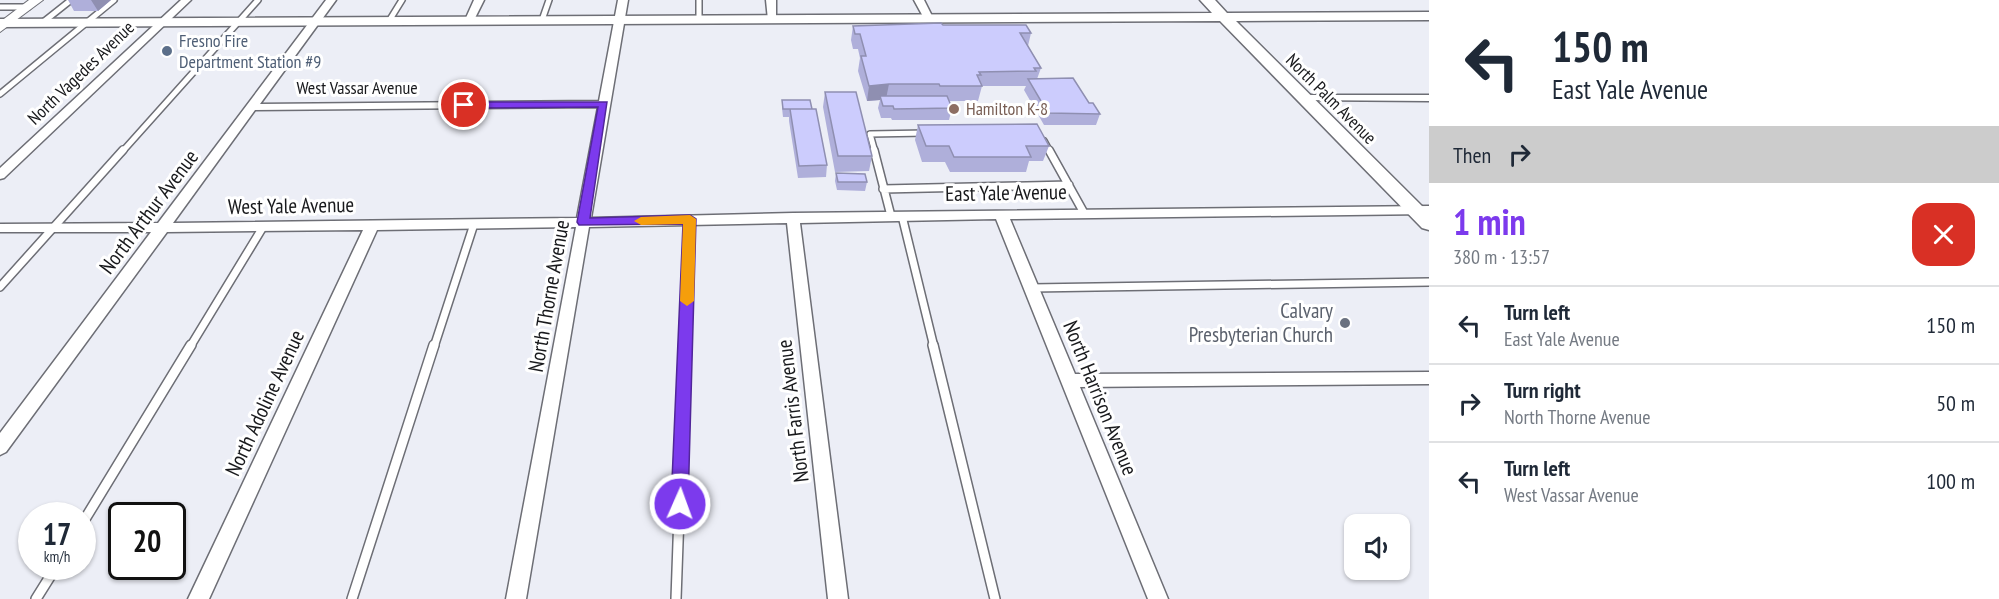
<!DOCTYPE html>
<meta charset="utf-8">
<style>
body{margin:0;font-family:"PT Sans Narrow",sans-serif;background:#f6f6f7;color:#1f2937;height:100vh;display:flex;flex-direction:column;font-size:22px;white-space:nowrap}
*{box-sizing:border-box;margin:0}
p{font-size:20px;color:#747a83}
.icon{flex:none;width:33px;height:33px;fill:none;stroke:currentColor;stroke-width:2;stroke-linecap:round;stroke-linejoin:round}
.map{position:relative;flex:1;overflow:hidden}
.drawer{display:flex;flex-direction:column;background:#fff;width:570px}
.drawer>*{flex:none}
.guide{background:#fff;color:#1f2937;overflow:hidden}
.buttons{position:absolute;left:1344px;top:514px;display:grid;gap:12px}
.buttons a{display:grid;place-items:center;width:66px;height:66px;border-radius:12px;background:#fff;box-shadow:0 2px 4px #0004;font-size:30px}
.speed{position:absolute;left:18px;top:502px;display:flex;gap:12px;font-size:30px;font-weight:700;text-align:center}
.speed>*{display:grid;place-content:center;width:78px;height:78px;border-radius:50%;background:#fff;box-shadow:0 2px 4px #0004;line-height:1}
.speed small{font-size:15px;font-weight:400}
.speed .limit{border:3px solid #111;border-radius:9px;background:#fff;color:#111}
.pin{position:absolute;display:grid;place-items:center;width:51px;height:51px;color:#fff;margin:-26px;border:3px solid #fff;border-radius:50%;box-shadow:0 2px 6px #0007}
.me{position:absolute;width:66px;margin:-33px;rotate:2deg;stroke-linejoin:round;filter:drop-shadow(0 0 4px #0008)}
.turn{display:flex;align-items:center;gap:21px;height:126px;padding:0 24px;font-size:27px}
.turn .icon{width:78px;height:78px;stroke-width:2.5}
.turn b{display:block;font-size:42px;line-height:51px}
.then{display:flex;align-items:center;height:57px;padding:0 24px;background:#0003;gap:12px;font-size:22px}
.round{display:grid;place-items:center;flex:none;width:63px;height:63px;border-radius:18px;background:#f6f6f7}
.overview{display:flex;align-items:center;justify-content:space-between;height:102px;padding:0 24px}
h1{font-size:36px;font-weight:800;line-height:45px;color:#7c3aed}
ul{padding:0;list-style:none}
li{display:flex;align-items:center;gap:18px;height:78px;padding:0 24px;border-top:2px solid #e0e1e3}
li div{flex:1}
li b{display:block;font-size:22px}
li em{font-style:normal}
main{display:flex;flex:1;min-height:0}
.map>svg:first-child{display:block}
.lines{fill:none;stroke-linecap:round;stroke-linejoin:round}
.service-far2-casing{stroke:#6d6e75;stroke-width:8}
.service-far1-casing{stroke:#6d6e75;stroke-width:10}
.service-casing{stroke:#6d6e75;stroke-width:12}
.minor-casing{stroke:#6d6e75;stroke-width:3}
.tertiary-casing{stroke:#6d6e75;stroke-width:2}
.secondary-casing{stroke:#6d6e75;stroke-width:3}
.service-far2{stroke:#fff;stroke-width:5}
.service-far1{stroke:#fff;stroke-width:7}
.service{stroke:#fff;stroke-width:9}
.minor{fill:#fff;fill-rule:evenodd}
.tertiary{fill:#fff;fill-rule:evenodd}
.secondary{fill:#fff;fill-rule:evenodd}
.wall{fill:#afafda}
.shaded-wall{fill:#8f8fb1}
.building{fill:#ccccfd;stroke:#8f8fb1;stroke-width:1.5}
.route{fill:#7c3aed;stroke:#51269a;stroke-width:1.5}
.slow{fill:#f59e0b}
.service-dot{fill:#5c6f8a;stroke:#fff;stroke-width:2}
.education-dot{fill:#8d6e63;stroke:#fff;stroke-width:2}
.worship-dot{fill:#6b7280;stroke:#fff;stroke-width:2}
.labels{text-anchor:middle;stroke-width:6;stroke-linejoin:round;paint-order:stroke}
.far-service-label{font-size:18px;fill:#4e5e75;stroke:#fff;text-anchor:start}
.far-street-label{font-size:18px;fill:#18191c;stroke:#fff}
.far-education-label{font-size:18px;fill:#785e54;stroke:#fff;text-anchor:start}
.street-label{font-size:21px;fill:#18191c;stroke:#fff}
.worship-label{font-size:21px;fill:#5b616d;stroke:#fff;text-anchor:end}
</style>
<main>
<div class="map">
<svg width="1429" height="599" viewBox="0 0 1429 599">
<rect width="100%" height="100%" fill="#eceef6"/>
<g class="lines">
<g class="service-far2-casing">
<path id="service-far2" d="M699,0V20
M0,7H28
M542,20L549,0
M389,21L402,0
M42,23L71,0
M0,94L114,0
M1044,141L1050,152
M122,152L258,0
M875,152L870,134L926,133"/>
</g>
<g class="service-far1-casing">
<path id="service-far1" d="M874,150L891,216
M1049,150L1084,213
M883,189L1069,185
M902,216L934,347
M0,287L123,150
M1032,288L1429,282
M190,347L263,227
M434,347L474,224
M685,347L690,220"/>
</g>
<g class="service-casing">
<path id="service" d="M933,345L995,599
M82,524L191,345
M36,599L56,567
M352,599L434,345
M676,599L685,345"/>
</g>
<g class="minor-casing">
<path id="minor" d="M181,0H191L4,178L0,179V168Z
M326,0H336L260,104L599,101L618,0H628L591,218L793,213L1429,206V214L1010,219L1075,374L1429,372V384L1080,387L1168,599H1148L996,219L800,223L848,599H828L787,223L589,227L526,599H506L576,227L377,230L209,599H188L363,230L167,232L6,452L0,455V433L151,232H0V224L158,223ZM598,107L577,218L173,223L255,110Z
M474,0H484L473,22H467L465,20Z
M766,0H776V22L768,20Z
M914,0H924L934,20L932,22H926Z
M1303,95H1429V101L1299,100L1297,98Z"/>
</g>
<g class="tertiary-casing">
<path id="tertiary" d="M29,0H43L0,32V22Z"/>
</g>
<g class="secondary-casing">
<path id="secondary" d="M1200,0H1215L1227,13L1429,12V20L1236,21L1429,213V230L1422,228L1220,21L0,27V19L1212,13Z"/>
</g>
<use href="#service-far2" class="service-far2"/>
<use href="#service-far1" class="service-far1"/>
<use href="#service" class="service"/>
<use href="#minor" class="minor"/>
<use href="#tertiary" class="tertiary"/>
<use href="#secondary" class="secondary"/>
</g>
<path class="wall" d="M68,0H111L98,11H74Z
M943,25L1031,33L1028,46L1041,68L1037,79L1089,103L1100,114L1096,125H1044L1024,90L1026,86H982L978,101H949L952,108L949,120H892L891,118H881L878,108L880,100L867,101L858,71L860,58L858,49H853L851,40L853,26Z
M825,92L872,156L869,171L835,172L823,107Z
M782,100L812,109L827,165L826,177L798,178L789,121V117H783L782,108Z
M918,125L1049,146L1043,161H1029L1026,172H950L945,162H922L915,140Z
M836,173L867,182L865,191L837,190L835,181Z"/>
<path class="shaded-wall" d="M91,0H111L98,11Z
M889,84L886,99L880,96V100L867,101L869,86Z"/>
<path class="building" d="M941,23L943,25H1026L1031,33H1020L1041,68H1034L1036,71L979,72L981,75H977L982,86H940L939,84H889L869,86L861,56H866L860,34H855L853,26Z
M1073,78L1089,103H1093L1100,114L1048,113L1028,79Z
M825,92H856L872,156H838Z
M880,96H947L952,108L894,109L893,106H883Z
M782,100H810L812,109H783Z
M790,109H816L827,165L799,166Z
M1037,124L1049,146H1026L1031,157H954L949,146H926L918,125Z
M836,173L865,174L867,182H838Z"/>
<path class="route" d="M607,102L590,218L690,215L696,219L688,504L686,510L680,512L674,510L671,504L683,224L579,225L577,222L598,107L464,108L459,105L464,102Z"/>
<path class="slow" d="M690,215L696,219L694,301L687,306L680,301L683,224L641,225L634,221L641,217Z"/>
<circle class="service-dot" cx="167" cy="51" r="6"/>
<circle class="education-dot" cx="954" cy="109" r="6"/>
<circle class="worship-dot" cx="1345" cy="323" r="6"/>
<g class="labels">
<g class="far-service-label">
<text x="179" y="47">Fresno Fire<tspan x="179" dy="21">Department Station #9</tspan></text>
</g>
<g class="far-street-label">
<text transform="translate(81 73) rotate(-44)" y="6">North Vagedes Avenue</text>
<text x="357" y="94">West Vassar Avenue</text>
<text transform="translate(1331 99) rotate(45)" y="6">North Palm Avenue</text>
</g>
<g class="far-education-label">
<text x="966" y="115">Hamilton K-8</text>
</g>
<g class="street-label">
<text transform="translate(1006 193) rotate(-1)" y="7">East Yale Avenue</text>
<text transform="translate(291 206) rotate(-1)" y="7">West Yale Avenue</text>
<text transform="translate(149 212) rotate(-53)" y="7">North Arthur Avenue</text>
<text transform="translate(549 296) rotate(-80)" y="7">North Thorne Avenue</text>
<text transform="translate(1100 398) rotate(68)" y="7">North Harrison Avenue</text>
<text transform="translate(265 403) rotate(-65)" y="7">North Adoline Avenue</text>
<text transform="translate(793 411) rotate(-97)" y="7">North Farris Avenue</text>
</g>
<g class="worship-label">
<text x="1333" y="318">Calvary<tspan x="1333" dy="24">Presbyterian Church</tspan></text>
</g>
</g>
</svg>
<div class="buttons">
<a><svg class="icon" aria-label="sound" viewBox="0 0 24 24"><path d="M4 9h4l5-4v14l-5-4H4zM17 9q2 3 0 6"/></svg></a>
</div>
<div class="speed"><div>17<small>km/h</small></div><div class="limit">20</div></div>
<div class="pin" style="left:464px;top:105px;background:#d93025"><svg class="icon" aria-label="arrive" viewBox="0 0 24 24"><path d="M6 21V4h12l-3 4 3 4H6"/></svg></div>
<svg class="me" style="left:680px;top:504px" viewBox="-20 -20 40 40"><circle r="17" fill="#7c3aed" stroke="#fff" stroke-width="3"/><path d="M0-11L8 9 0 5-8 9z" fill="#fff"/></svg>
</div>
<section class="drawer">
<div class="guide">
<div class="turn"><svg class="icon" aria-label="left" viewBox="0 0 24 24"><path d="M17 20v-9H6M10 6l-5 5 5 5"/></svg><div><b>150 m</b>East Yale Avenue</div></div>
<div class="then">Then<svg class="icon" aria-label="right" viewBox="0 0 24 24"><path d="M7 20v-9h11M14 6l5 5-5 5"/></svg></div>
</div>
<div class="overview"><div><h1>1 min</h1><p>380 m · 13:57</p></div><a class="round" style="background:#d93025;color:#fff"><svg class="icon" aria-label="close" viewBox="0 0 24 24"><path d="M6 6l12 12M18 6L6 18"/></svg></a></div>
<ul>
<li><svg class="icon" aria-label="left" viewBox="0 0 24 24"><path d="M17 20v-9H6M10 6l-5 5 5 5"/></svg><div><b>Turn left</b><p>East Yale Avenue</p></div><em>150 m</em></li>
<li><svg class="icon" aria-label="right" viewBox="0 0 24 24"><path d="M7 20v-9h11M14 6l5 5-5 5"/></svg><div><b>Turn right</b><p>North Thorne Avenue</p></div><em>50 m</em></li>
<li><svg class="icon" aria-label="left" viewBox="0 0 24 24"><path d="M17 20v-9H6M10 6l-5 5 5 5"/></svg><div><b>Turn left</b><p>West Vassar Avenue</p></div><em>100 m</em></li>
</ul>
</section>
</main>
